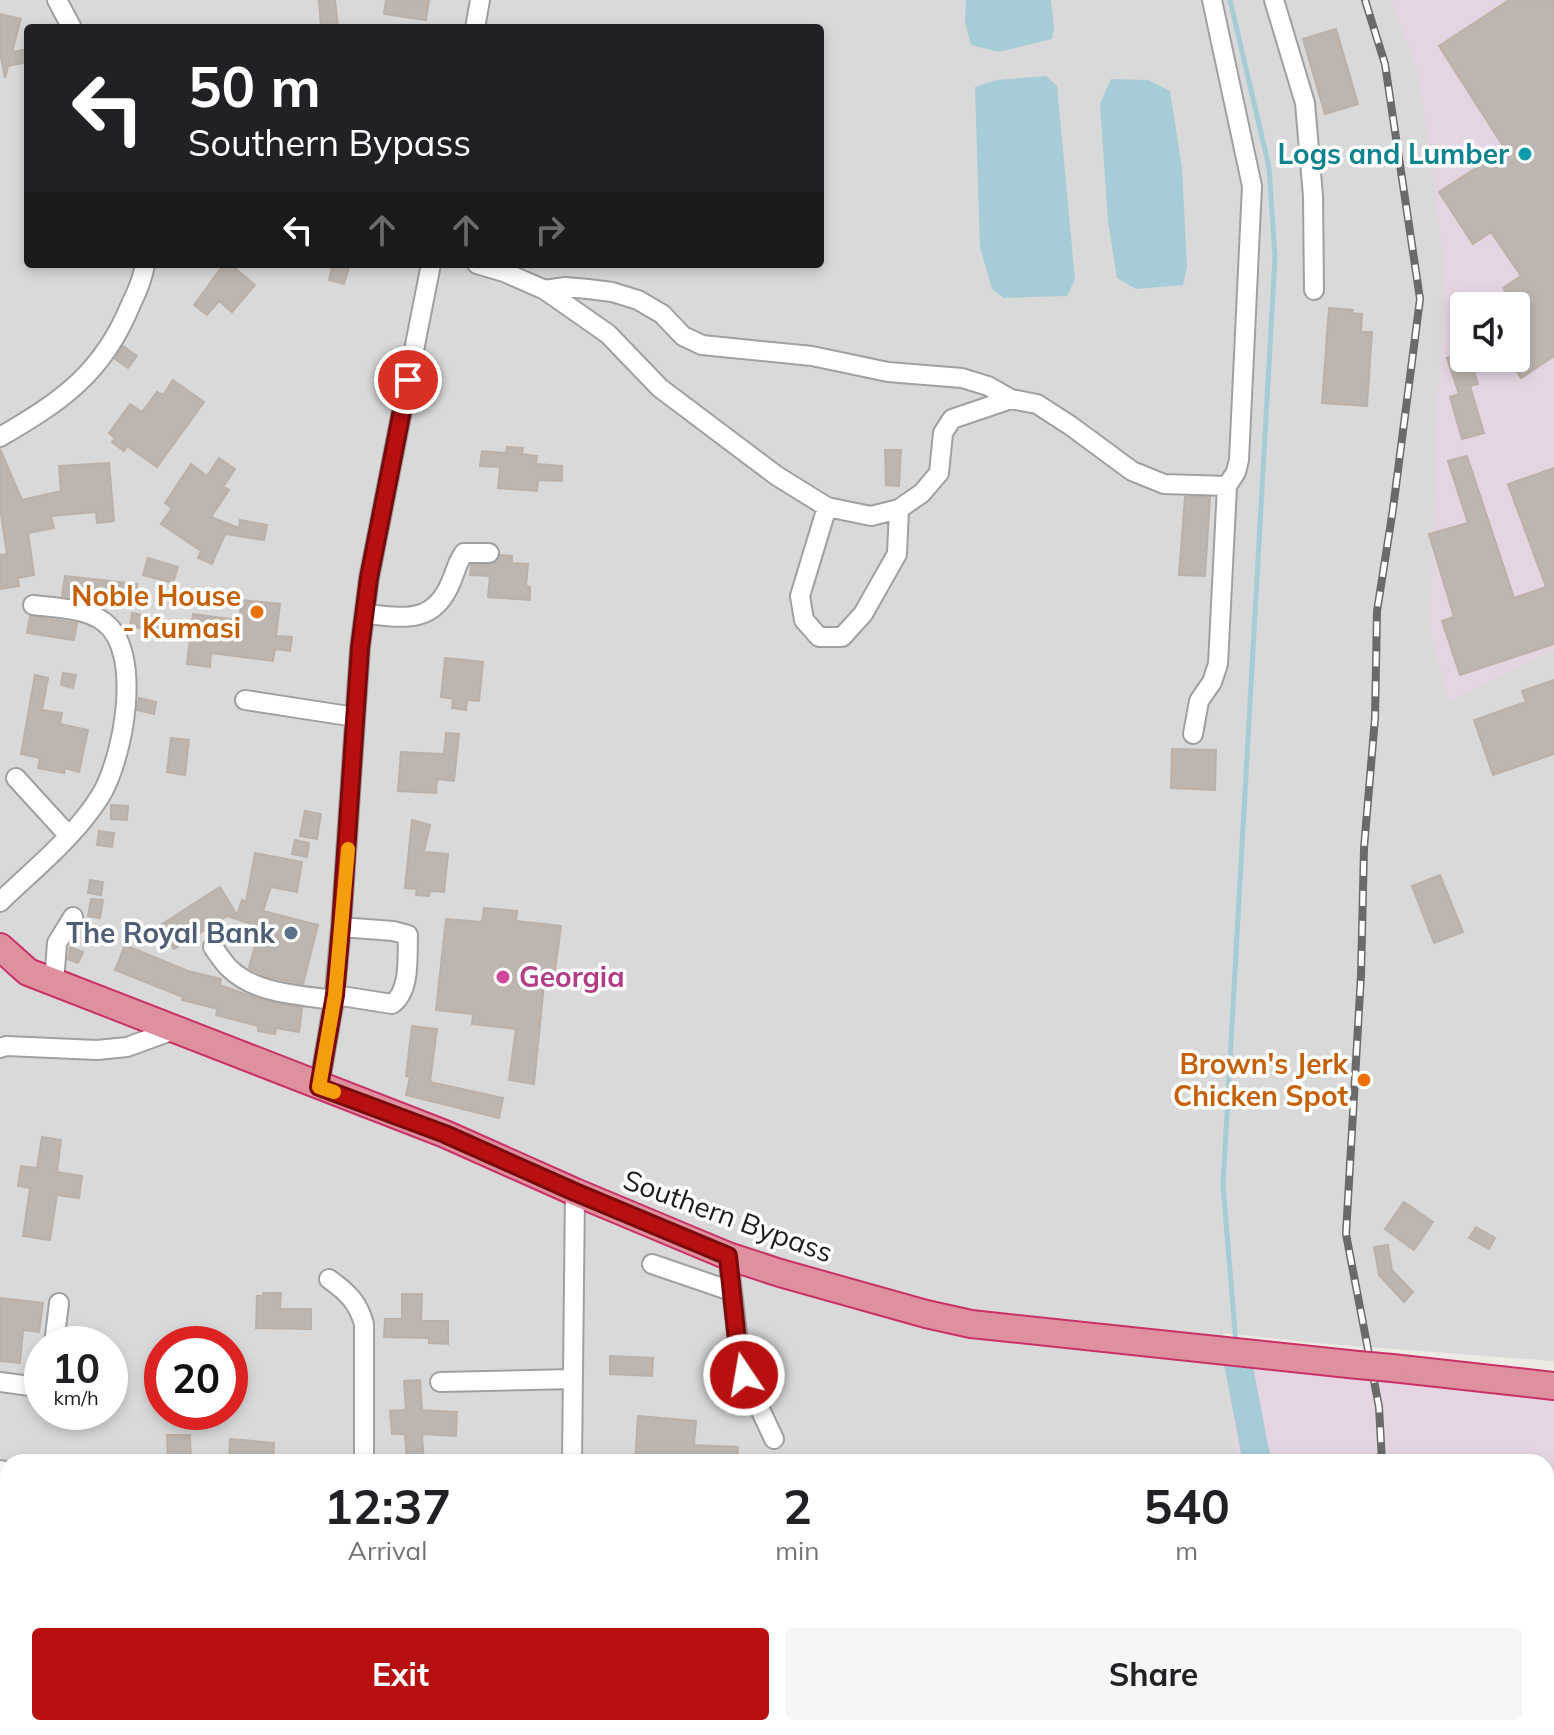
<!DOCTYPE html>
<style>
body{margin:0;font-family:Mulish,sans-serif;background:#f6f6f6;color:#202124;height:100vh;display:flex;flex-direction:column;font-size:30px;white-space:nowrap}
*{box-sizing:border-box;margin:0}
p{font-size:26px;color:#757577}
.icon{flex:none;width:44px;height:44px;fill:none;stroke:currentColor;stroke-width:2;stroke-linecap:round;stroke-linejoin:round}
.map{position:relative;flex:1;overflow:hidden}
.drawer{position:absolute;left:0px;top:1454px;width:1554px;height:282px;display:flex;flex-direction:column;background:#fff;border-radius:24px 24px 0 0;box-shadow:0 4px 12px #0003}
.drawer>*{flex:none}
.guide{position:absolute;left:24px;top:24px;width:800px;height:244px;border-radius:8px;box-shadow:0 4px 12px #0003;background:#202124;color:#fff;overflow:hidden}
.controls{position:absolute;left:1450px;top:292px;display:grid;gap:16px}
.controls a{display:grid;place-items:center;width:80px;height:80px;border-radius:8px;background:#fff;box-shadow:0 4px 12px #0003;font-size:40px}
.speed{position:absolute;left:24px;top:1326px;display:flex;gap:16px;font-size:40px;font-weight:700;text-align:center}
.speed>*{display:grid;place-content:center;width:104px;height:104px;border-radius:50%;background:#fff;box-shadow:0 4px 12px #0003;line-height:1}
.speed small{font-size:20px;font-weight:400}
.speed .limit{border:12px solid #d22;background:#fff;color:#111}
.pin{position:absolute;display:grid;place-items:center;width:68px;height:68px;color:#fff;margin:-34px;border:4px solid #fff;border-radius:50%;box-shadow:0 2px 8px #0007}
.me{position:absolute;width:88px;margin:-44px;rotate:348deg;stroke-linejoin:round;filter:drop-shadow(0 0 6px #0008)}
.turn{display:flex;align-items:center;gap:28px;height:168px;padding:0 32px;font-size:36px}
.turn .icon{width:104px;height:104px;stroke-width:2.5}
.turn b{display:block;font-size:56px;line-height:68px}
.lanes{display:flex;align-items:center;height:76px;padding:0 32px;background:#0003;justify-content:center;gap:40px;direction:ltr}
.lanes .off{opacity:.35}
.eta{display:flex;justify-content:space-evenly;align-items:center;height:136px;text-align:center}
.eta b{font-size:48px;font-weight:700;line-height:56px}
.button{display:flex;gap:16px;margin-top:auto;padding:16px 32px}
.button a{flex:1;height:92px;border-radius:8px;background:#b81011;color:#fff;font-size:32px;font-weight:700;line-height:92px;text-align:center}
.button a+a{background:#f6f6f6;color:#202124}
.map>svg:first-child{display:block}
.residential{fill:#dad9d9;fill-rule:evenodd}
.industrial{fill:#e5d5e2;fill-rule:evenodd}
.water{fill:#a6ccd7}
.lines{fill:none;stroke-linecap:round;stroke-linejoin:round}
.stream{stroke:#a6ccd7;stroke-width:5}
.river{stroke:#a6ccd7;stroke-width:28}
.building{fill:#bdb5af;stroke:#bdb0a6;stroke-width:2}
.minor-casing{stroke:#a0a0a0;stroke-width:22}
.highway-casing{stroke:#c93166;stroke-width:30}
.minor{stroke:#fff;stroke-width:18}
.highway{stroke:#df909f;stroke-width:26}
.rail-casing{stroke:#6a6a6a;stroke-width:8}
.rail{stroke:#fff;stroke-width:5;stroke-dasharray:15;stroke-linecap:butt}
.highway-bridge-casing{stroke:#c93166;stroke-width:30;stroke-linecap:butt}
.highway-bridge{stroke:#df909f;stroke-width:26}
.route-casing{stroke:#780a0b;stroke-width:20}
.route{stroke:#b81011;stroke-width:14}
.slow{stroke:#f59e0b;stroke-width:14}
.culture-dot{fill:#0f9aa8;stroke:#fff;stroke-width:3}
.food-dot{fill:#e8710a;stroke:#fff;stroke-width:3}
.service-dot{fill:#5c6f8a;stroke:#fff;stroke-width:3}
.hotel-dot{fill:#d1479c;stroke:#fff;stroke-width:3}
.labels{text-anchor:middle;stroke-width:7;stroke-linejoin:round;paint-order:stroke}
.culture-label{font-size:28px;font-weight:bold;fill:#0d838f;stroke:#fff;text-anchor:end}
.food-label{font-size:28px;font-weight:bold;fill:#c56008;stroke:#fff;text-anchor:end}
.service-label{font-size:28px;font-weight:bold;fill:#4e5e75;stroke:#fff;text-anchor:end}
.hotel-label{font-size:28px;font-weight:bold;fill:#b23c85;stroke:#fff;text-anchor:start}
.street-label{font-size:28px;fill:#1c1c1c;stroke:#fff}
</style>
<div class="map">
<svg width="1554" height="1735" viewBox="0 0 1554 1735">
<rect width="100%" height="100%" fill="#ede9e3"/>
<path class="residential" d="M0,0H1554V1361L1316,1343L1223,1333L1238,1462H8V1728H1283L1285,1735H0ZM28,28H820V264H28ZM1464,306H1516V358H1464ZM42,1344H110V1412H42ZM162,1344H230V1412H162Z"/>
<path class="industrial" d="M1391,0H1554V650L1449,701L1430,631L1437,406L1444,322V263L1422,97L1416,68ZM1464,306H1516V358H1464Z
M1225,1359L1554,1397V1735H1285L1283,1728H1546V1462H1238Z"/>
<path class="water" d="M966,0H1051L1054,27L1052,39L999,52L971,45L965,23Z
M1046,76L1057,86L1075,279L1067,296L1004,298L992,289L980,247L975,87L997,80Z
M1111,79L1148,80L1170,91L1182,168L1187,267L1183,285L1136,289L1117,278L1108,221L1100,104Z"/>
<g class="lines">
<path class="stream" d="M1230,0L1269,167L1275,257L1223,1185L1236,1344"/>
<path class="river" d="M1236,1352L1257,1462
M1310,1728L1311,1735"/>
</g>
<path class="building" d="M319,0H335L338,28H321Z
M386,0H429L426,20L384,14Z
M1509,0H1554V356L1521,378L1508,358H1516V306L1503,288L1521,276L1491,232L1473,244L1439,192L1505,149L1439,46Z
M0,14L21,19L12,52L28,49V62L8,66L5,78L0,52Z
M1336,29L1358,104L1325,114L1303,39Z
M224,264H230L255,285L232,312L219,301L207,315L194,305Z
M333,264H350L344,284L329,280Z
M1329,308L1353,310L1352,313L1362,314L1361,332H1372L1367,406L1322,403Z
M123,346L137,356L128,368L115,359Z
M1464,353V358H1470L1478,384L1470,386L1484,433L1462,439L1450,397L1459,394L1447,358Z
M173,380L204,402L157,467L127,446L124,451L112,442L115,438L109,433L130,404L142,412L157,392L163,395Z
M507,447L523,448L522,454L537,456L536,464L562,466V481L538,480L537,491L498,488L500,467L480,466L482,451L506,453Z
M0,449L22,500L61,491L59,466L109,463L114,521L97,523L96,512L51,516L54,528L28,533L34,575L18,578L19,586L0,589V555L7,554L0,508Z
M885,450H901L899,486L886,485Z
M1467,456L1514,598L1546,587L1508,484L1554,468V644L1460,675L1442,621L1454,617L1429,534L1468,523L1448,461Z
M219,458L235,469L223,487L229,490L211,517L239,528L240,520L267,525L264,540L225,534L212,564L198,558L201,551L161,524L172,508L165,503L191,464L207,476Z
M1185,497H1210L1205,576L1179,575Z
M500,555L512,556V563L528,564L526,586L530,587V600L488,597L490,576L470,575L471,565L494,564Z
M148,558L178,567L173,583L143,575Z
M65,576L137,584L135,606L62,596Z
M242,600L280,604L276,636L292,637L290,651L275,649L273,661L211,653L210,667L187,664L193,614L239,620Z
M132,613L159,618L157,632L130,626Z
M30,616L77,623L74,640L27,633Z
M445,658L483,662L479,701L467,700L466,710L452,708L453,699L441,697Z
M63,673L76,675L73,688L61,685Z
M35,675L48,678L42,710L62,713L60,724L88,730L79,772L65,768L64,773L38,768L40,758L21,754Z
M1554,680V754L1493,775L1474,720L1526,702L1522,691Z
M139,698L156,702L154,714L137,710Z
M446,733L459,734L454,781L437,779L436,793L398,791L401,752L444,754Z
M171,738L189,740L185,775L167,772Z
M1172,749L1216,750L1215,790L1171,788Z
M111,805L128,806L127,820L111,819Z
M305,811L321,814L317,839L300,836Z
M412,820L430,825L424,852L448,854L444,892L430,891L429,896L416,895L417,889L405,888Z
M99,831L114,833L112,847L97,845Z
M295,840L309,843L307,857L292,854Z
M255,853L302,862L297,892L271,887L263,911L318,925L303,984L268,977L249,968L260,927L227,916L174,949L159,926L220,887L237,915L242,900L246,902Z
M1440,875L1463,932L1434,943L1412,886Z
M90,880L103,882L101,895L88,893Z
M91,899L103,900L100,918L88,916Z
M484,908L517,911L516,921L561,926L553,985L544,984L534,1084L509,1080L516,1029L472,1024L473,1014L436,1010L446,919L482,922Z
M125,945L188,971L221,979L220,985L262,1000L302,1008L299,1032L276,1028L275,1034L258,1031V1026L216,1015L218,1009L182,1000L183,997L115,970Z
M70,947L83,952L78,963L68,959Z
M412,1026L437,1029L430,1082L503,1098L499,1118L406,1095L410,1077L406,1076Z
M42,1137L61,1140L57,1172L82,1176L79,1198L57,1195L50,1240L23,1236L30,1188L18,1186L21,1166L37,1168Z
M1404,1202L1433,1222L1414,1250L1385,1229Z
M1476,1227L1495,1238L1489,1249L1469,1238Z
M1388,1245L1392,1270L1413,1292L1404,1302L1379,1275L1374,1247Z
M263,1293H281L280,1309H311V1329L256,1328L257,1296H263Z
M402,1294H422L421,1321H448V1344L429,1343V1338L384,1337L385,1319H402Z
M0,1298L43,1303L39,1332L23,1330L20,1363L0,1361Z
M610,1356L653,1358L652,1376L610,1374Z
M420,1380L422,1410L457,1412L456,1436L422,1434L424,1462H407L405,1434H392L390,1411L406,1410L404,1381Z
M638,1416L696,1421L694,1445L738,1447L737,1462H635Z
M167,1435H190L191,1462H168Z
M230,1439L274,1443L273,1462L229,1461Z"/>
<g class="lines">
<g class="minor-casing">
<path id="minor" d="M57,0L72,28
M1274,0L1305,103L1313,196L1314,290
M475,28L480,0
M477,264L504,272L545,290L608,334L660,388L777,476L827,507L871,516L899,509L922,493L939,473L943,433L952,419L1011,399
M545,290L565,287L588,289L612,292L638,300L662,314L683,336L702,345L812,356L888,372L962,378L988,386L1011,399L1037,404L1071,426L1132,471L1164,484L1227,486
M0,437C62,401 103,373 131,304C137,292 143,278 145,264
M827,507L800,596L804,620L819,637H842L863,614L897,554L899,509
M366,614C405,618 434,624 451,582C456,571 457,562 464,553H489
M245,700L355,717
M1193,734L1199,701L1212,682L1218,664L1227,486L1236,472L1239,460L1252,186L1212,0
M16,778L69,836
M0,902C35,868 75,837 101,795C123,758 144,652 104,622C85,608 56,608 33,605
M213,947C218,954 223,962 229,968C255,994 300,995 334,1000
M54,982L57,943L73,917
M335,995L392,1004C411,991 407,956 408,935L393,931L341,927
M0,1048L6,1046L97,1050L127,1047L174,1030
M319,1087L334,1000L341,927L360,648L369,578L431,264
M728,1256L740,1359L744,1375L774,1439
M652,1264L731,1291
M329,1279C347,1292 358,1302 364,1324V1462
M54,1344L59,1303
M0,1382L37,1387L42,1385
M440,1382L573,1379
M572,1462L575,1192
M0,1470L8,1472
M1546,1510L1554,1505
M161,1735L162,1728
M356,1735C369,1727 390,1733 405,1735
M561,1735L562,1728
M668,1735L669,1728"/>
</g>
<g class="highway-casing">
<path id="highway" d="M0,947L28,972L445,1134L575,1192L728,1256L780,1273L926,1314L971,1324L1358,1365
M1392,1368L1554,1386"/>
</g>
<use href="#minor" class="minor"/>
<use href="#highway" class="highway"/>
<g class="rail-casing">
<path id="rail" d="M1365,0L1385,64L1420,299L1393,509L1377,611L1375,718L1364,848L1361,975L1346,1234L1379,1407L1382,1462
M1414,1728L1415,1735"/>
</g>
<use href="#rail" class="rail"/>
<g class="highway-bridge-casing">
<path id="highway-bridge" d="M1358,1365L1392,1368"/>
</g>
<use href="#highway-bridge" class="highway-bridge"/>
</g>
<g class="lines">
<g class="route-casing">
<path id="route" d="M408,380L369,578L360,648L341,927L335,995L319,1087L445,1134L575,1192L728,1256L737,1340L744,1375"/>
</g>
<use href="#route" class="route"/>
<path class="slow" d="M334,1092L319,1087L335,995L348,849"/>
</g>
<circle class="culture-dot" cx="1525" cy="154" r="8"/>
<g class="food-dot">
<circle cx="257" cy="612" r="8"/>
<circle cx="1364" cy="1080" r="8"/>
</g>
<circle class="service-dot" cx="291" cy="933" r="8"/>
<circle class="hotel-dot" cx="503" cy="977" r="8"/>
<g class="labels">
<g class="culture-label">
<text x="1509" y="164">Logs and Lumber</text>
</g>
<g class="food-label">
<text x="241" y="606">Noble House<tspan x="241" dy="32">- Kumasi</tspan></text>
<text x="1348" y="1074">Brown's Jerk<tspan x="1348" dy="32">Chicken Spot</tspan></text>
</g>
<g class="service-label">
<text x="275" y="943">The Royal Bank</text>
</g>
<g class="hotel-label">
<text x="519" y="987">Georgia</text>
</g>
<g class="street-label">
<text transform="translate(728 1216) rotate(20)" y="10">Southern Bypass</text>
</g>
</g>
</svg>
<div class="controls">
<a><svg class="icon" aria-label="sound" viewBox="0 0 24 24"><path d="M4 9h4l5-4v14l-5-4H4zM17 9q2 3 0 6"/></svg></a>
</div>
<div class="speed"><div>10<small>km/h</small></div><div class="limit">20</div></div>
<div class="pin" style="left:408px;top:380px;background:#d93025"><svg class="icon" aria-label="arrive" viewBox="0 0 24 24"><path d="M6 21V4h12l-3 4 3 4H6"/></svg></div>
<svg class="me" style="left:744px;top:1375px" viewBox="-20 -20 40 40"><circle r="17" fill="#b81011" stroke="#fff" stroke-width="3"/><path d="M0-11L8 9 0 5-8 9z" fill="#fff"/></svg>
<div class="guide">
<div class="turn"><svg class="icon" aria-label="left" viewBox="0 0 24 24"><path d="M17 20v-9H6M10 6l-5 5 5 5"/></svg><div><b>50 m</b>Southern Bypass</div></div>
<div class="lanes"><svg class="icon" aria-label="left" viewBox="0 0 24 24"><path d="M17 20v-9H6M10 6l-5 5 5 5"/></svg><svg class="icon off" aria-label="ahead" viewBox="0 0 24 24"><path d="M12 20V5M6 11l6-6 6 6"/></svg><svg class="icon off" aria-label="ahead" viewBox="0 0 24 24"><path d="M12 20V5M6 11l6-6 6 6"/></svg><svg class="icon off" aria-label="right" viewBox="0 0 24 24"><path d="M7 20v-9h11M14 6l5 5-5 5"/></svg></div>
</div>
<section class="drawer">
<div class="eta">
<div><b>12:37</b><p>Arrival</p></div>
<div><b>2</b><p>min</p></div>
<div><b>540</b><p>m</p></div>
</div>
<div class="button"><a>Exit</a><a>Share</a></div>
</section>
</div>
